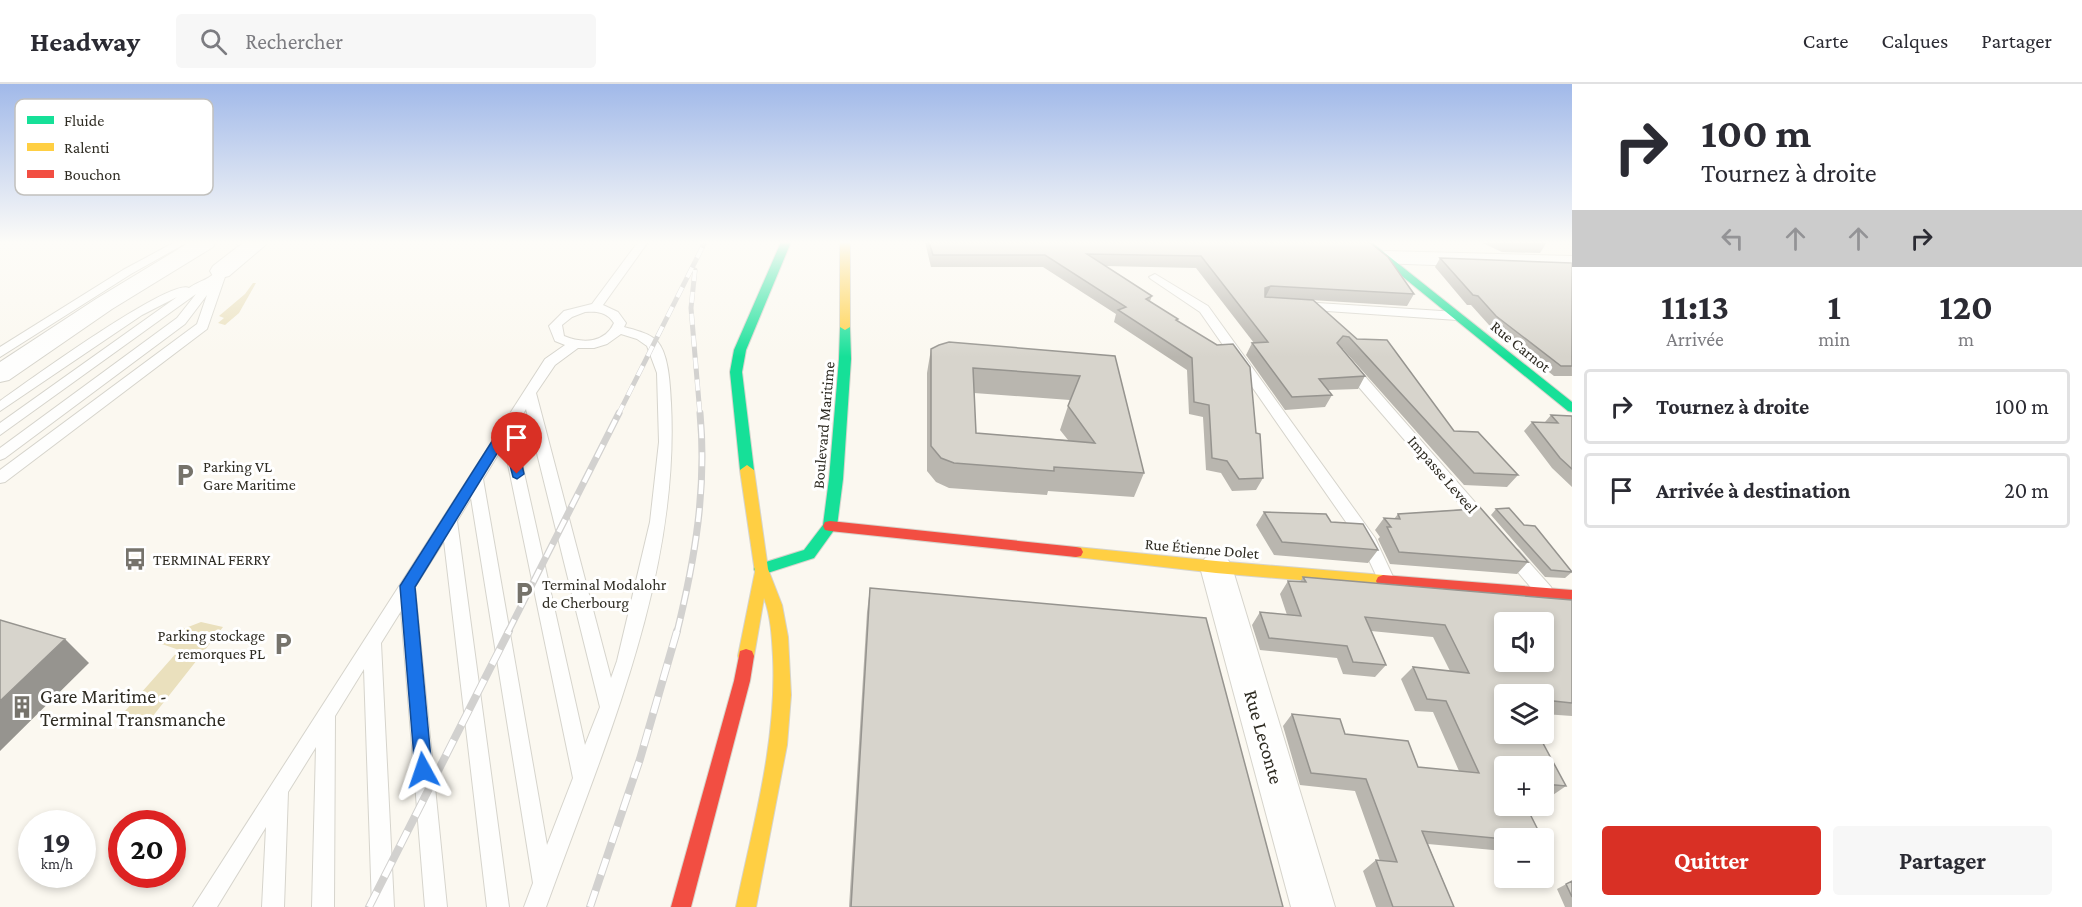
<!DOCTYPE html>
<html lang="fr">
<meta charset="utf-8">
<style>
body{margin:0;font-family:"Crimson Pro",serif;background:#f7f7f7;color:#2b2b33;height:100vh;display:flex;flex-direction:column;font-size:22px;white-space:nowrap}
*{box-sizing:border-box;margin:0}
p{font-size:20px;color:#7c7c81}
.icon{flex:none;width:33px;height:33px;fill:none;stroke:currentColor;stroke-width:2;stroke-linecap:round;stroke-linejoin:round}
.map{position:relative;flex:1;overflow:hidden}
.details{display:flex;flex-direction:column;background:#fff;width:510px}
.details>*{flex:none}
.guide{background:#fff;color:#2b2b33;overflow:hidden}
.tools{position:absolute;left:1494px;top:528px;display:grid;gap:12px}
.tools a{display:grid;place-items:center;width:60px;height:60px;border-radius:6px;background:#fff;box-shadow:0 3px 9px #0003;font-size:30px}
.speed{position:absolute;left:18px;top:726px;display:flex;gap:12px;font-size:30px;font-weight:700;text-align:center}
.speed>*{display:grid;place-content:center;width:78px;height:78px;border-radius:50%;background:#fff;box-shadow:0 3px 9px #0003;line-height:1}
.speed small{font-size:15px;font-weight:400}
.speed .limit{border:9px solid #d22;background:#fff;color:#111}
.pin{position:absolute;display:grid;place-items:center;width:51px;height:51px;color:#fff;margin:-62px -26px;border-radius:50% 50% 50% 0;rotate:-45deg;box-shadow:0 0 6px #0007}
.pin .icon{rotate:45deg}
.me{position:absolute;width:66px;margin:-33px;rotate:355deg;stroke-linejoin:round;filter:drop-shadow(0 0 4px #0008)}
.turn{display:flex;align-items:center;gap:21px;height:126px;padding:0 30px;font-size:27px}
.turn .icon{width:78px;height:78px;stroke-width:2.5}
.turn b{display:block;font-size:42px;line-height:51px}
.lanes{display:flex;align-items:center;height:57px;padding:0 30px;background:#0003;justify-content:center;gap:30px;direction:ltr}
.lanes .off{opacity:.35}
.eta{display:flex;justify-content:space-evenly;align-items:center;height:102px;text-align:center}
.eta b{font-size:36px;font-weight:700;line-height:42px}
.cta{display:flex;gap:12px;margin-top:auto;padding:12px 30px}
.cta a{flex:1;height:69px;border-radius:6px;background:#d93025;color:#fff;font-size:24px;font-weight:700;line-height:69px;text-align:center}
.cta a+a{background:#f7f7f7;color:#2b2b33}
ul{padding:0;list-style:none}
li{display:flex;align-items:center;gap:18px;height:75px;margin:0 12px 9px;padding:0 18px;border:3px solid #e1e1e2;border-radius:6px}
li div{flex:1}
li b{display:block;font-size:22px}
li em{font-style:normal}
header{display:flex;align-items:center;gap:36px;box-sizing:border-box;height:84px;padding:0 30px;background:#fff;border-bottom:2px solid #e1e1e2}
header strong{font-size:28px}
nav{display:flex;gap:33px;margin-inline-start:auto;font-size:21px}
.search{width:420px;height:54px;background:#f7f7f7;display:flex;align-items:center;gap:15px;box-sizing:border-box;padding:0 21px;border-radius:6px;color:#7c7c81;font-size:22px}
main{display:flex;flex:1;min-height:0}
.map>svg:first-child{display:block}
.green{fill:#eae0bd}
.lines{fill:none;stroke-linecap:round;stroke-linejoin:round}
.lane-casing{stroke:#d6d4cc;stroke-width:2}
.street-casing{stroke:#d6d4cc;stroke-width:2}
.fast-casing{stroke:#d6d4cc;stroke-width:2}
.slow-casing{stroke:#d6d4cc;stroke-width:2}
.jam-casing{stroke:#d6d4cc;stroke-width:2}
.lane{fill:#fefefd;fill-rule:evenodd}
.street{fill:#fefefd;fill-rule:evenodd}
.fast{fill:#16e098;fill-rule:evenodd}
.slow{fill:#ffcf43;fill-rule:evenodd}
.jam{fill:#f24e42;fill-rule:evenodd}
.rail-far2-casing{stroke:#d2d1cf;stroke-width:5}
.rail-far1-casing{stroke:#d2d1cf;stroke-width:7}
.rail-casing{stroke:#d2d1cf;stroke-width:8}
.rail-far2{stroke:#fff;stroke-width:4;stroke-dasharray:11;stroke-linecap:butt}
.rail-far1{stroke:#fff;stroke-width:4.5;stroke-dasharray:14;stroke-linecap:butt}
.rail{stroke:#fff;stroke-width:6;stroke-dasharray:17;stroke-linecap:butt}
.wall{fill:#b9b6af;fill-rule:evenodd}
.shaded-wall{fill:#96948f}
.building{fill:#d7d4cc;stroke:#96948f;stroke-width:1.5;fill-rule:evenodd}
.route{fill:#1a73e8;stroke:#114b97;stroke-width:1.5}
.labels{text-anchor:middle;stroke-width:6;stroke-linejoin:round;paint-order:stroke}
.street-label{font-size:16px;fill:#2f2c23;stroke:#fff}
.poi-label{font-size:16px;fill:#2f2c23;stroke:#fff;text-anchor:start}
.near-poi-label{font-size:20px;fill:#2f2c23;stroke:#fff;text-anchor:start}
.near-street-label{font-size:20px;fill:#2f2c23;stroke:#fff}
.key{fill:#fff;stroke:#c1c0bd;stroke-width:1.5}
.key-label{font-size:16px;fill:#2f2c23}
</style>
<header>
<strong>Headway</strong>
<div class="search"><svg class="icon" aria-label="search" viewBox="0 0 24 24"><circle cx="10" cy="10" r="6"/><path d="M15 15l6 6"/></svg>Rechercher</div>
<nav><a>Carte</a><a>Calques</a><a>Partager</a></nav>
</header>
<main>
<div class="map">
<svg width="1572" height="823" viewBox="0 0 1572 823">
<rect width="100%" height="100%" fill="#fbf8f0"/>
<path class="green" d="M253,199H256L239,229L225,241L218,239L224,234L219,232L245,210Z
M201,538L223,543L145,642L118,635L179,566L159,559L183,545Z"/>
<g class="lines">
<g class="lane-casing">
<path id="lane" d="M175,158H188L131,190L0,273V263L123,186Z
M638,158H648L603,221L618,228L626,239L624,243C635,246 649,249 657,257C669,270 670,302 671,319C680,493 604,662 546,823H524L533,799L471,414L457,437L509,823H487L444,457L415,503L447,823H425L401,527L381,559L394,823H372L364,585L335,632L334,823H312L316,663L288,708L284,823H262L266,743L217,823H193L536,289L545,275L565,261L555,257L549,242L564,227L592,220ZM585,228C597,227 607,228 614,239C605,259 583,260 564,252L562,241L572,233ZM621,250L637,255L647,262L657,289L659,358L650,438L617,577L611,594L536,309L555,281L578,264H594L607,260ZM526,325L600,623L585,661L514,344ZM504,361L573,694L547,761L483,395Z
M221,184L227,187L207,245L5,398L0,399V386L197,240L207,211L185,240L5,374L0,376V364L177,234L196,210L0,351V339L177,213L142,231L0,327V317C24,300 171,193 189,204C200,196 211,196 217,185Z
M1155,190L1208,222L1375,454L1395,497L1393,502L1387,503L1381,502L1362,461L1200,228L1151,195L1149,193Z
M1302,218L1457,228L1463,232L1457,236L1298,225L1296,222Z
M1350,280L1355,281L1487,432L1490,436L1487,440H1477L1345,287L1344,284Z
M1512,464L1518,466L1551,503L1553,508L1551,513L1545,515L1539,513L1506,474L1504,470L1506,466Z"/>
</g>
<g class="street-casing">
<path id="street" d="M190,158H216L213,163L112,225L9,296L0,298V278L96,215Z
M244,158H269L229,192L221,194L213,192L210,187L213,182Z
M1386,167L1572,172V186L1378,179L1375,174L1378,169Z
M1216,470L1227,474L1232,483L1335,823H1291L1200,483L1205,474Z"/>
</g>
<g class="fast-casing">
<path id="fast" d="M781,158H791L746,266L742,288L754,386L747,391L740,386L730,288L734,266Z
M1360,158H1371L1572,318V328L1568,327Z
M845,240L850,243L851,275L843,395L837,442L814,474L761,491L756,489L754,485L756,481L804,466L823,441L829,395L839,275L840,243Z"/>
</g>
<g class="slow-casing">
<path id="slow" d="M840,158H850V243L845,246L840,243Z
M747,381L754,386L768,485L782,521L788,553L791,611L787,661L756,823H736C753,741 777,658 773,573C772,554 771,533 764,514L754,572L752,577L746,579L740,577L738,572L755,488L740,386Z
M1076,463L1216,477L1383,491L1388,493L1390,497L1388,501L1383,503L1216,489L1076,473L1071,472L1069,468L1071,464Z"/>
</g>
<g class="jam-casing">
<path id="jam" d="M830,437L1076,463L1081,464L1083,468L1081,472L1076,473L830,447L825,446L823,442L825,438Z
M1383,491L1572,506V518L1383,503L1378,501L1376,497L1378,493Z
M746,565L752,567L754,572L750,597L691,823H671L734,597L740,567Z"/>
</g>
<use href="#lane" class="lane"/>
<use href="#street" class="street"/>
<use href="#fast" class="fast"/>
<use href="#slow" class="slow"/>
<use href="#jam" class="jam"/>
<g class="rail-far2-casing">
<path id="rail-far2" d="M695,186L691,224L700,331
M618,331L705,158"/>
</g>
<g class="rail-far1-casing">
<path id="rail-far1" d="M508,548L619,329
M677,548C695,475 707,404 700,329"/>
</g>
<g class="rail-casing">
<path id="rail" d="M369,823L509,547
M590,823L640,675L677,547"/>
</g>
<use href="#rail-far2" class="rail-far2"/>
<use href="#rail-far1" class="rail-far1"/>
<use href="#rail" class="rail"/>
</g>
<path class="wall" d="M925,158H1369L1414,210L1407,222L1311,216L1454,347L1518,391L1507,403L1464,401L1343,265H1341L1365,292L1358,305L1328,306L1332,311L1325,323L1285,326L1246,271L1252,259H1254L1196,184L1105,182L1152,212L1150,217L1177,237L1256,349L1263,394L1256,406L1232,407L1221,389L1206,386L1203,333L1189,330L1187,286L1114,238L1116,230L1043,183H931Z
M1480,158H1547L1540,169L1502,168Z
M1440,174L1572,179V292H1554L1489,241L1471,221H1467L1435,183Z
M931,265L1115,272L1144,389L1134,413L1048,407L1047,411L949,404L936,398L927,387V289ZM974,309L1070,316L1060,346L1068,356L976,349Z
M1551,331L1572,332V403L1552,384L1524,347L1532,338H1545Z
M1471,421L1528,478L1517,490L1390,480L1378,455L1380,453L1375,446L1384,434L1394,435L1398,430L1467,425Z
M1496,425L1524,441L1572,488L1565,494L1545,493L1491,431Z
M1264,428L1331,438L1378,466L1368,479L1274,471L1256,441Z
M1303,493L1572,516V632L1544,630V610H1504V767L1428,760L1454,823H1376L1363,787L1376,776L1380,777L1355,707L1300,701L1283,642L1292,630L1345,650L1418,683L1459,687L1433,628L1415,627L1401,595L1413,583L1450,587L1433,553L1371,547L1386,581L1375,593L1343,590L1337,574L1260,566L1252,541L1260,528L1287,531L1280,510L1288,497L1300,498Z
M870,504L1283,823H849L867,528Z
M1544,700L1566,702L1550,713L1544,712Z
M1572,797V823H1565L1557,805Z"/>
<path class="shaded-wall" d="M1271,202L1265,214V204Z
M65,555L89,579L0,667V617Z"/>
<path class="building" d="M929,158H1369L1388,173L1414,210L1271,202L1265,204V213L1313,216L1357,255L1387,256L1454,347L1478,348L1518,391L1474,389L1349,253L1343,252L1337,259L1365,292L1319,295L1332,311L1292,313L1252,259L1268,258L1201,172L1087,170L1152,212L1146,215L1178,235L1176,236L1217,261L1233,260L1250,283L1256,349L1260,350L1263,394L1239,395L1227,377L1212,374L1209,321L1194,318L1192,274L1118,226L1126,223L1045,171H933Z
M1440,174L1572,179V282H1561L1496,232L1478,212L1473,211Z
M949,258L1115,272L1144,389L1054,383V387L954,379L941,374L931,362V265L939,261ZM973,284L1080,292L1068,322L1095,359L976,349Z
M1551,331L1572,332V385L1560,374L1532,338L1558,339Z
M1477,420L1528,478L1399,468L1387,443H1391L1384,434L1400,435L1398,430L1474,425L1471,421Z
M1509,424L1524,441L1535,442L1572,488L1551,486L1496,425Z
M1264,428L1326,430L1331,438L1363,440L1378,466L1282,458Z
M1303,493L1572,516V619L1544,616V610H1504V650H1538L1566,702L1544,700V682H1504V722H1526L1542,754L1504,755L1422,747L1454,823H1393L1376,776L1397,778L1366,695L1311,689L1292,630L1340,635L1345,650L1408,657L1418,683L1479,689L1446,617L1427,615L1413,583L1469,589L1445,541L1365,533L1386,581L1353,578L1347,562L1269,554L1260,528L1301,532L1288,497L1306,498ZM1504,538H1544V578H1504Z
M870,504L1206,534L1283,823H851Z
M0,536L65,555L0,617Z
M1572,797V813L1566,800Z"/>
<linearGradient id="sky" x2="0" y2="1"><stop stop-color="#a1b9e9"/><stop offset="0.58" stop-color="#fdfcf8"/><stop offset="1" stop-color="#fdfcf8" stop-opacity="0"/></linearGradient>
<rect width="1572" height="273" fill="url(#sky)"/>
<path class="route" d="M507,339L514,343L524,390L517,395L513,393L504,358L415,503L432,686L430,691L423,694L417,691L415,686L400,502L503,340Z"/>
<defs>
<g id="parking-bare" transform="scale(1.8)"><path d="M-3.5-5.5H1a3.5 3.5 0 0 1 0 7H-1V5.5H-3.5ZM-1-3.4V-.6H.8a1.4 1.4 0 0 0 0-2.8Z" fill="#76736b" stroke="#fff" stroke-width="2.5" paint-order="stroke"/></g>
<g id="bus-bare" transform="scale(1.8)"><path d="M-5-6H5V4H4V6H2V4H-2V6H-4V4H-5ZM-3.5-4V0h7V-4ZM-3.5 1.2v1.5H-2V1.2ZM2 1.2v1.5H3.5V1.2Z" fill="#76736b" stroke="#fff" stroke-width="2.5" paint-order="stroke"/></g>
<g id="building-bare" transform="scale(1.8)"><path d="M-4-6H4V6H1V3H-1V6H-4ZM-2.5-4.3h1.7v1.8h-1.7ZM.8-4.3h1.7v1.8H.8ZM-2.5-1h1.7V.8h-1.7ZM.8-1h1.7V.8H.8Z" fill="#76736b" stroke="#fff" stroke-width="2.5" paint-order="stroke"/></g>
</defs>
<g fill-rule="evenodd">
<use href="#parking-bare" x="185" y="391"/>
<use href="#bus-bare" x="135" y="475"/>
<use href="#parking-bare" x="524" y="509"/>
<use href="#parking-bare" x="283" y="560"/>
<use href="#building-bare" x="22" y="623"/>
</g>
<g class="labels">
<g class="street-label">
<text transform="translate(1521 262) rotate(39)" y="6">Rue Carnot</text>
<text transform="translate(823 341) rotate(-85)" y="6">Boulevard Maritime</text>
<text transform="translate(1443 390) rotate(49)" y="6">Impasse Leveel</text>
<text transform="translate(1202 464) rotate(5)" y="6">Rue Étienne Dolet</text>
</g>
<g class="poi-label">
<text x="203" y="388">Parking VL<tspan x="203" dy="18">Gare Maritime</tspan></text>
<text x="153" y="481">TERMINAL FERRY</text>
<text x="542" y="506">Terminal Modalohr<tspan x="542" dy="18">de Cherbourg</tspan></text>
<text x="265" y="557" text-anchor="end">Parking stockage<tspan x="265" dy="18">remorques PL</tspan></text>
</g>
<g class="near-poi-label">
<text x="40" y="619">Gare Maritime -<tspan x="40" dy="23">Terminal Transmanche</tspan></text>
</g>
<g class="near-street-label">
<text transform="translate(1264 653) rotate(74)" y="7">Rue Leconte</text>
</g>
</g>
<rect x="15" y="15" width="198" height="96" rx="9" class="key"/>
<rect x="27" y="32" width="27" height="8" fill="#16e098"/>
<rect x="27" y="59" width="27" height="8" fill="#ffcf43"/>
<rect x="27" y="86" width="27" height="8" fill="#f24e42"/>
<g class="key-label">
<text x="64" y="42">Fluide</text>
<text x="64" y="69">Ralenti</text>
<text x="64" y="96">Bouchon</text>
</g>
</svg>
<div class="tools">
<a><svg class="icon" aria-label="sound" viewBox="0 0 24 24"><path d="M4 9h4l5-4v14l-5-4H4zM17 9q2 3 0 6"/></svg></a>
<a><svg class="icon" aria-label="layers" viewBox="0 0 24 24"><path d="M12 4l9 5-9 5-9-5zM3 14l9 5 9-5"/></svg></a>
<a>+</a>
<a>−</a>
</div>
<div class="speed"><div>19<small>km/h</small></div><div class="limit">20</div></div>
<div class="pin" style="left:517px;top:390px;background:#d93025"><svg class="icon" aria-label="arrive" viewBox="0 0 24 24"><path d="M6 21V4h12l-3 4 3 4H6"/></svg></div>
<svg class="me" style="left:423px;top:686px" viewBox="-20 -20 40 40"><path d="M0-17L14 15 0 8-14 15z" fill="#1a73e8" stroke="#fff" stroke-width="4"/></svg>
</div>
<section class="details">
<div class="guide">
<div class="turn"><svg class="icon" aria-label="right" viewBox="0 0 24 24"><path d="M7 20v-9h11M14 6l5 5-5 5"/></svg><div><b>100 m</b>Tournez à droite</div></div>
<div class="lanes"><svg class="icon off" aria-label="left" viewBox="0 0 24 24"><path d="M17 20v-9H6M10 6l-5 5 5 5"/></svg><svg class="icon off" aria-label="ahead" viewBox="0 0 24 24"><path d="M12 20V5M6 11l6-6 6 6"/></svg><svg class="icon off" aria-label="ahead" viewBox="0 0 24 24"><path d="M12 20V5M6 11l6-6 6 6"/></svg><svg class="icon" aria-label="right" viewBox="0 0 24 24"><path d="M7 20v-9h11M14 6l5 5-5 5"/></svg></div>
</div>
<div class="eta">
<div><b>11:13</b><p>Arrivée</p></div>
<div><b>1</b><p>min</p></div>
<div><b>120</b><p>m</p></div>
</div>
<ul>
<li><svg class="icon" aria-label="right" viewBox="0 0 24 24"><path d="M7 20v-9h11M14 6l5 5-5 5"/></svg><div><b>Tournez à droite</b></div><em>100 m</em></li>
<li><svg class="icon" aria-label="arrive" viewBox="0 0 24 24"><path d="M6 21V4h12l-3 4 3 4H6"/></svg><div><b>Arrivée à destination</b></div><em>20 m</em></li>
</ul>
<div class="cta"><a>Quitter</a><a>Partager</a></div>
</section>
</main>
